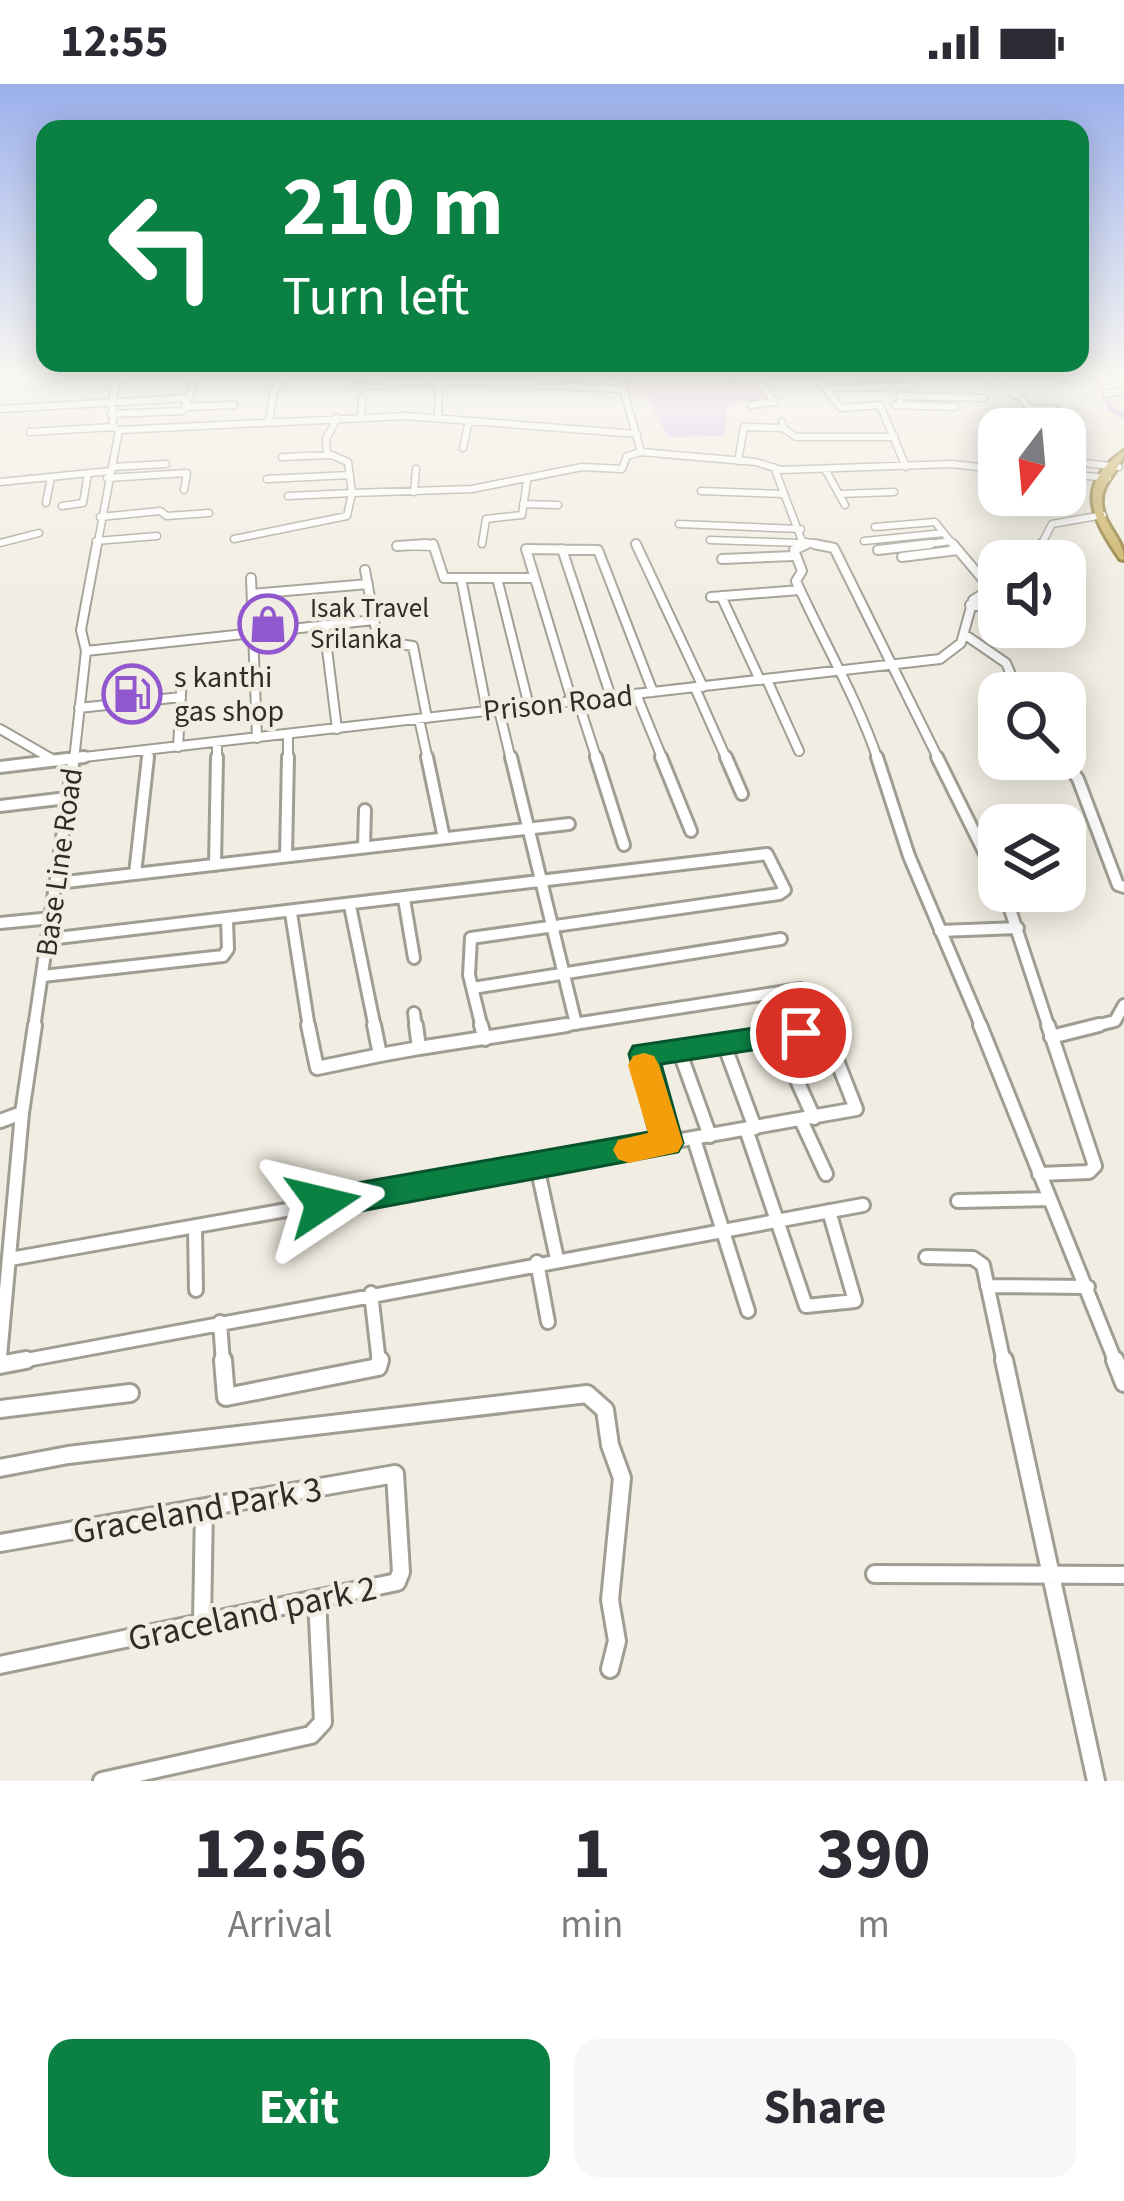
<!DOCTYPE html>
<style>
body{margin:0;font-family:"Source Sans 3",sans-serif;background:#f7f7f7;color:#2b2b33;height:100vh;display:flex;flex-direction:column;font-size:45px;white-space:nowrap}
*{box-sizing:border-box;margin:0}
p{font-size:39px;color:#7c7c81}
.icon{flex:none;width:66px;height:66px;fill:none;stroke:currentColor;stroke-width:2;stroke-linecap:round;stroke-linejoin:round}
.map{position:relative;height:1697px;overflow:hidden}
.panel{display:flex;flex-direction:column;background:#fff;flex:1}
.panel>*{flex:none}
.top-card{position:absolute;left:36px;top:36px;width:1053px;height:252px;border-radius:24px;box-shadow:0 6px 30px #0003;background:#0b8043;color:#fff;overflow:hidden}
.needle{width:78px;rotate:196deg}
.tools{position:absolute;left:978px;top:324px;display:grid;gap:24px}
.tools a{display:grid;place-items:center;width:108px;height:108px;border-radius:24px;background:#fff;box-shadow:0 6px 30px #0003;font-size:60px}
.pin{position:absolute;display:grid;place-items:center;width:102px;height:102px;color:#fff;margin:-51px;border:6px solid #fff;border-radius:50%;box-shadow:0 3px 12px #0007}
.me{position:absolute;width:132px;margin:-66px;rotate:80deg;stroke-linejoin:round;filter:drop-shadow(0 0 9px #0008)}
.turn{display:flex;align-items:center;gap:42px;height:252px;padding:0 48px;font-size:54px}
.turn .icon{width:156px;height:156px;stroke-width:2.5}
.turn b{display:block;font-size:84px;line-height:102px}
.eta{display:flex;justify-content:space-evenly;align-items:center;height:204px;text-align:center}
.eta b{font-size:72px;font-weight:700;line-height:84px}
.button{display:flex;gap:24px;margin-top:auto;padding:24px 48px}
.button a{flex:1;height:138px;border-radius:24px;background:#0b8043;color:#fff;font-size:48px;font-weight:700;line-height:138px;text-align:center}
.button a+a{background:#f7f7f7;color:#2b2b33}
.status{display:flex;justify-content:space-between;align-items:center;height:84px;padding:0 60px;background:#fff;direction:ltr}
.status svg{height:33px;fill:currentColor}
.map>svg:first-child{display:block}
.green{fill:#d6c2f3}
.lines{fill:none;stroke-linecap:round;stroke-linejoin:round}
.canal{stroke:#c8a9f1;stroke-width:6}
.minor-far4-casing{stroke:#a09d93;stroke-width:9}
.minor-far3-casing{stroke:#a09d93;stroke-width:12}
.minor-far2-casing{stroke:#a09d93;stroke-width:16}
.minor-far1-casing{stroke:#a09d93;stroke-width:18}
.minor-casing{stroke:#a09d93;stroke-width:22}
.trunk-casing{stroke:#89722b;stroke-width:6}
.minor-far4{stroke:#fff;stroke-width:6}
.minor-far3{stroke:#fff;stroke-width:8}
.minor-far2{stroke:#fff;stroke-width:10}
.minor-far1{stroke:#fff;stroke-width:12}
.minor{stroke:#fff;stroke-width:16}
.trunk{fill:#c7ac56;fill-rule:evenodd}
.route{fill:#0b8043;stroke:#07532c;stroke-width:3}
.slow{fill:#f59e0b}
.labels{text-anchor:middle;stroke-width:9;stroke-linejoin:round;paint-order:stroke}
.far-poi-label{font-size:27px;fill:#2f2d29;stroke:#f1ede2;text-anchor:start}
.poi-label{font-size:30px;fill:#2f2d29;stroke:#f1ede2;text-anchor:start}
.street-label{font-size:30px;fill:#2f2d29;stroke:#f1ede2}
.near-street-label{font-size:36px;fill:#2f2d29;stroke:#f1ede2}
</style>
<div class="status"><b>12:55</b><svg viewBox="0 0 49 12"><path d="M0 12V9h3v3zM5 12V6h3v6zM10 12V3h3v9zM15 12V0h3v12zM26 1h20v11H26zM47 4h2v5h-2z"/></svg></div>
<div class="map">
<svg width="1124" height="1697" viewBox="0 0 1124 1697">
<rect width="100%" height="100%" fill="#f1ede2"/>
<path class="green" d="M622,297L756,298L771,318L740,317L727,323L725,352L668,353L647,313H628Z"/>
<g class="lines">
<path class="canal" d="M1090,290L1102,302L1110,324L1124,332"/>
<g class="minor-far4-casing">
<path id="minor-far4" d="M619,290L641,368L756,378L781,386L951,380L999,385
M732,290L733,295L757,296L775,318L751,321
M815,290L841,324L880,321L906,383
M984,290L1021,314L1048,345
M355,303C386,302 409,295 439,296
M825,304L914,302L910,290
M1107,309L1124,308
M186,320L198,290
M895,321L955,323
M900,321V312L984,314
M185,323L234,321
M0,325L189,314
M1031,325H1055L1060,330
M111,330L183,327
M337,334L326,355L327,369L348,378L352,409L472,405L582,383L622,385L627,372L641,368
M361,334L362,315
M438,334L439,296L618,305
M269,336L274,307L285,290
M783,344L796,353H895
M119,346L406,332L637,350
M30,348L113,343
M463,364L469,337
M1065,366L1075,378L1119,383
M282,373L331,371
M738,377L744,343L783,344L782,338
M112,383L166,380
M774,383L802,457L827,463
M825,385L845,421
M1065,390L1108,394
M107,394L187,389L184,406
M267,395L350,391
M0,398L110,387
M701,407L783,410
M414,408L416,385
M839,410L894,408
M46,419L51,393
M523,420L558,421
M62,422L83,419L88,389
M100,433L160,427L167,432L209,429
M679,440L801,445
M875,443L935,438L955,463
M234,455L347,432L352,409L288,412
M710,456L801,459
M96,457L157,452
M864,457L944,449
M0,459L39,449
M482,460L486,435L522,431L527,397
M397,462L434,463
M97,463L119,346L113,343L112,317L119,290
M801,463L808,459
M906,463L951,457
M1040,463L1052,440L1103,431"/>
</g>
<g class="minor-far3-casing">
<path id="minor-far3" d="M433,460L444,494H534
M636,460L703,603
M807,460L794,466L802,487L796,497C823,557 857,614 878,676
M814,460L834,464L939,676
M953,460L990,504
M397,462L427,460
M562,465L611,613
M878,466L930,460
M996,470L1002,477
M902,473L958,466
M722,475L793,472
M1037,477L1041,460
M365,486L378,557L413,562L427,634
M251,494L257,654
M461,494L487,627
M497,494L529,622
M252,510L368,500
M721,512L760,596
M711,513L800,506
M970,521L999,525
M324,541L337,645
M964,550L1006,579L1019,609
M86,567L374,536
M767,596L799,667
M695,604L727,676
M636,610L663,676
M572,617L526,465L598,466L653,608
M578,617L597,676
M79,624L181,613
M499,626L511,676
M419,635L428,676
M0,645L52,675
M178,663L182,591
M58,676L940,575L961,559L973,516L999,500
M74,676L86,567L81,546L97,460
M148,676L149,666
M217,676V658
M288,676V650"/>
</g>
<g class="minor-far2-casing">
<path id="minor-far2" d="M427,673L444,754
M511,673L576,940
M596,673L624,761
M661,673L691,747
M726,673L742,710
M877,673L909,772L982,944
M937,673L999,798
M1064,675L1078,695L1118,801L1124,803
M0,683L84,673
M0,722L67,714
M364,763L365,726
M286,772L288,673
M215,781L217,673
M135,790L148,673
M57,799L569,740
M1004,807L1049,944
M404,815L414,874
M350,822L375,944
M291,829L309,944
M0,839L52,834
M940,847L1018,844
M49,855L767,770L785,806L779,810L471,854L469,891L482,944
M43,892L223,872L228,865L227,836
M473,904L781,855
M414,929L416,944
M34,944L74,673
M548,944L800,905L824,944
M1087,944L1115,937L1124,921"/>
</g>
<g class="minor-far1-casing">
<path id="minor-far1" d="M308,941L317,984L380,971L374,941
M416,941L419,964L567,941
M481,941L485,955
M980,941L1116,1279
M777,952L814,1034
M1051,953L1099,941
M724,960L755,1044
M679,966L710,1052
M380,971L419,964
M801,1036L826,1090
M0,1037L22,1029
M746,1045L806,1222L855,1217L829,1127
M694,1055L748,1227
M667,1059L644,971L825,945
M537,1082L557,1175
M1039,1090L1089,1088L1095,1082L1048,941
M958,1117L1050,1115
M195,1142L196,1206
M926,1173L973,1174L983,1181L1004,1279
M10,1175L856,1025L823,941
M537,1178L548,1238
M987,1202L1088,1203
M371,1209L379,1279
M220,1238L223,1279
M0,1273L22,1029L35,941
M10,1279L863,1121"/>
</g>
<g class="minor-casing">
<path id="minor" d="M223,1276L226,1313L378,1283L380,1276
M1004,1276L1096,1697
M1115,1276L1124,1299
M0,1281L26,1276
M0,1325L130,1309
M0,1384L68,1371L587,1310L605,1326L610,1361L622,1394L610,1516L617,1557L610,1585
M0,1459L395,1390L401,1488L397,1498L0,1581
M875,1490L1124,1491
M202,1539L204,1424
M102,1697L311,1651L323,1638L317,1515"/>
</g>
<g class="trunk-casing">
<path id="trunk" d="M1124,367C1122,387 1099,398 1102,421C1104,442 1124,455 1124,476L1120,475C1092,434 1074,401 1124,367Z"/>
</g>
<use href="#minor-far4" class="minor-far4"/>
<use href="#minor-far3" class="minor-far3"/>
<use href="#minor-far2" class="minor-far2"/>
<use href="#minor-far1" class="minor-far1"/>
<use href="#minor" class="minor"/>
<use href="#trunk" class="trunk"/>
</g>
<linearGradient id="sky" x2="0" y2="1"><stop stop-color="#9bb0ec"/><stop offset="0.55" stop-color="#f9f7f2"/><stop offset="1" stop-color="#f9f7f2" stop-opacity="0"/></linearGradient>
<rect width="1124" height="528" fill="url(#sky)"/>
<path class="route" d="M801,937L812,941L816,949L812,957L661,980L683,1059L678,1068L323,1134L311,1130L306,1119L311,1109L323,1105L649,1048L629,970L633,962Z"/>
<path class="slow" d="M644,969L654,972L659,981L683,1059L678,1068L629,1079L618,1075L613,1066L618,1056L648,1049L628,981L633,972Z"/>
<defs>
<g id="shop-ring" transform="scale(3)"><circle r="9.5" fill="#f1ede2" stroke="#9157ce" stroke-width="1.5"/><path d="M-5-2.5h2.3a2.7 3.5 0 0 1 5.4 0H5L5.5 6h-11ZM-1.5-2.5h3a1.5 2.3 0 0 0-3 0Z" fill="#9157ce"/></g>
<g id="fuel-ring" transform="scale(3)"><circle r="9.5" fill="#f1ede2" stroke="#9157ce" stroke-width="1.5"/><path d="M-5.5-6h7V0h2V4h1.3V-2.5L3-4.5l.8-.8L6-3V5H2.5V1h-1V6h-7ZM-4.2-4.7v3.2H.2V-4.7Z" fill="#9157ce"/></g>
</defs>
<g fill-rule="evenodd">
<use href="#shop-ring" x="268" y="540"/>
<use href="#fuel-ring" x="132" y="610"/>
</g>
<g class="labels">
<g class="far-poi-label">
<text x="310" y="533">Isak Travel<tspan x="310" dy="31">Srilanka</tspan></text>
</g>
<g class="poi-label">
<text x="174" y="603">s kanthi<tspan x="174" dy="34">gas shop</tspan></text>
</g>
<g class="street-label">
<text transform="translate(558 619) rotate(-6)" y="10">Prison Road</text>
<text transform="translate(59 778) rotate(-82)" y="10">Base Line Road</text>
</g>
<g class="near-street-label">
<text transform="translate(197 1425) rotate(-10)" y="13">Graceland Park 3</text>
<text transform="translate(252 1528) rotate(-12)" y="13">Graceland park 2</text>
</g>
</g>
</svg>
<div class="tools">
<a><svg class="needle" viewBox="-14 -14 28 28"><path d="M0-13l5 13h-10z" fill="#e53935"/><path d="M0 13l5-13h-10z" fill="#7c7c81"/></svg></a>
<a><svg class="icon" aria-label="sound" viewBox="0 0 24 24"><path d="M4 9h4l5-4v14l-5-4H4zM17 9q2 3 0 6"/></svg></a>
<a><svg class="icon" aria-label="search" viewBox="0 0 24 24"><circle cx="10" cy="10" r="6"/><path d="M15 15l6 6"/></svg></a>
<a><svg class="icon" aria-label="layers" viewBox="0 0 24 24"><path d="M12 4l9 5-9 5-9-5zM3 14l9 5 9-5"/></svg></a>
</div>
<div class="pin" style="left:801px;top:949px;background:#d93025"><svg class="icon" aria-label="arrive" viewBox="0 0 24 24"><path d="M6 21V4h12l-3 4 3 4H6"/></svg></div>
<svg class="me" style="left:323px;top:1119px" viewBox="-20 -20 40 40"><path d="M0-17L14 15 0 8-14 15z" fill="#0b8043" stroke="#fff" stroke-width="4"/></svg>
<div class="top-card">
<div class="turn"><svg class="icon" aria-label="left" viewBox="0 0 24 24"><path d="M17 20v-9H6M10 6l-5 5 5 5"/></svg><div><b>210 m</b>Turn left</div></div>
</div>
</div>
<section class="panel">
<div class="eta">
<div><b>12:56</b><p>Arrival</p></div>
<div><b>1</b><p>min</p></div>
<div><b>390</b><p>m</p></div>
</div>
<div class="button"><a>Exit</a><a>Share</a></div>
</section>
